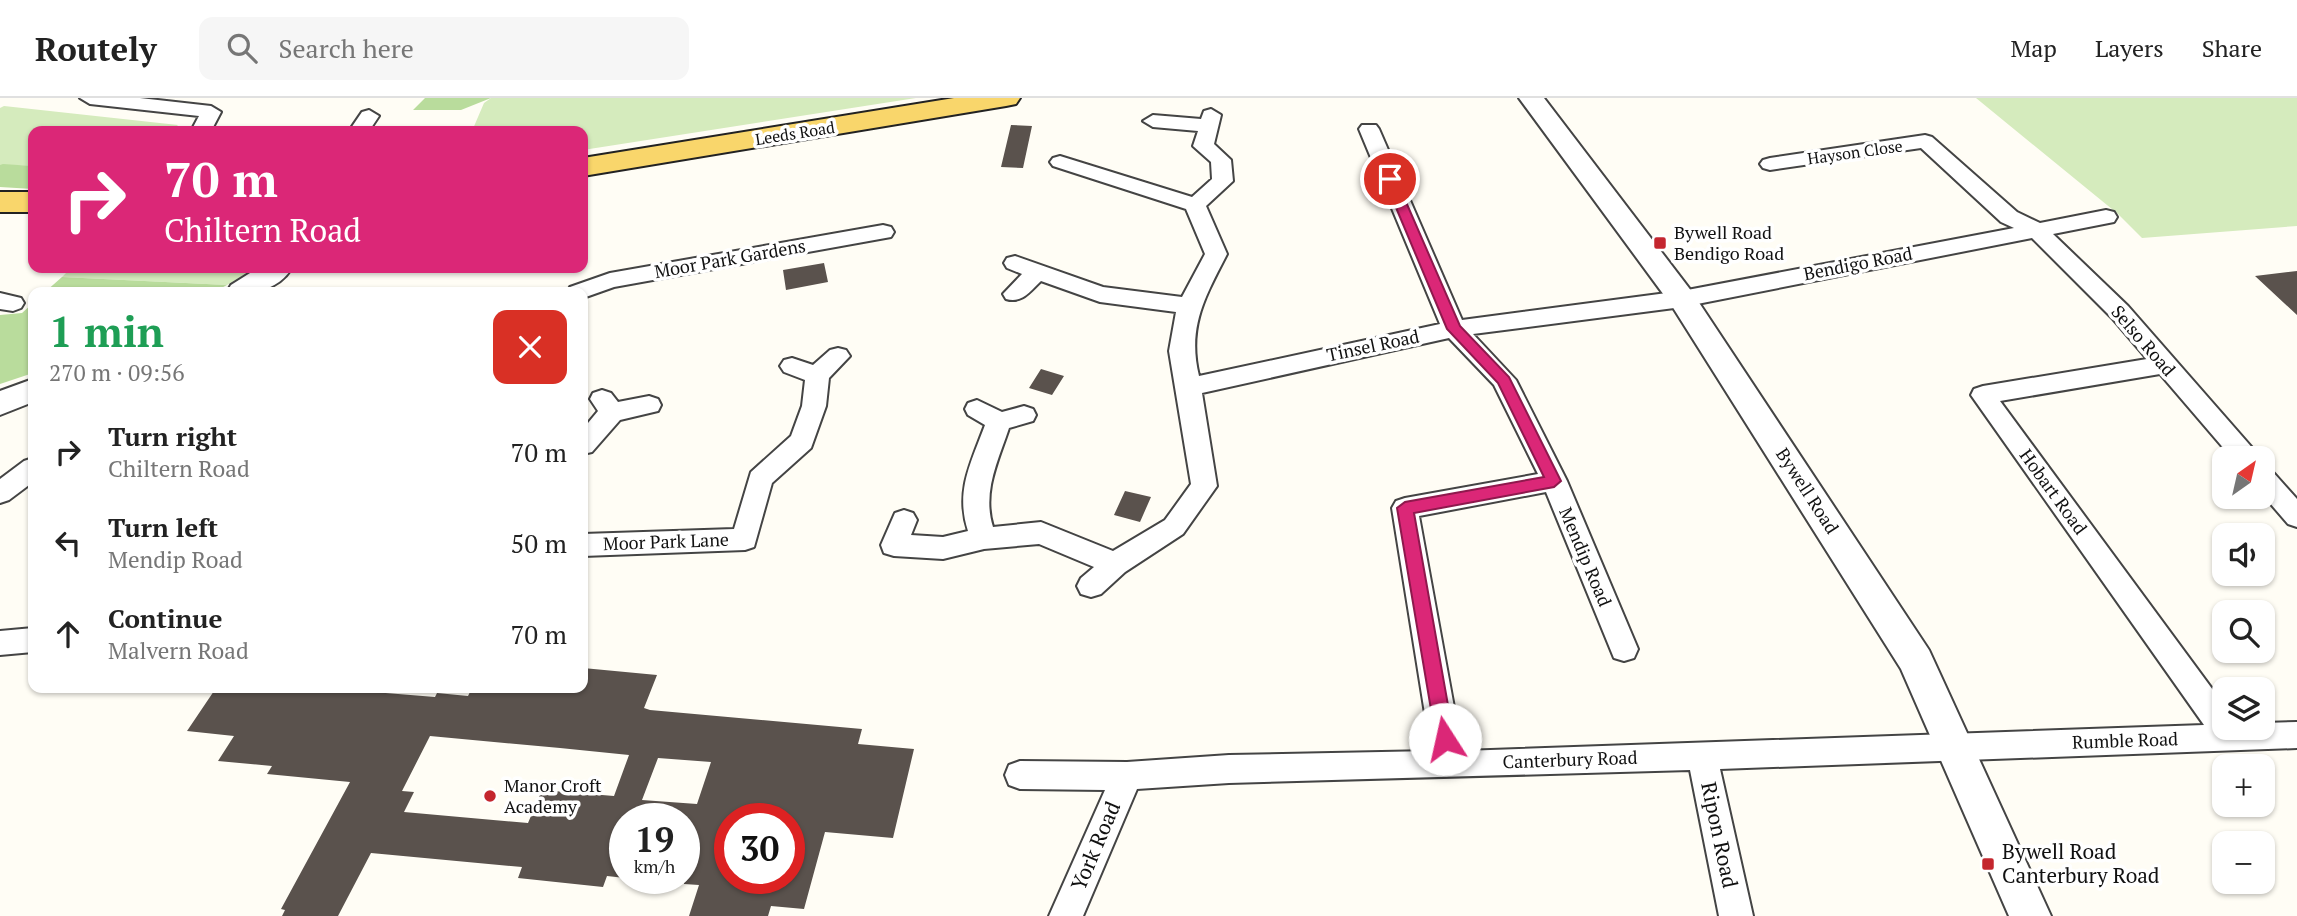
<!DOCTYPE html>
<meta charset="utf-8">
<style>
body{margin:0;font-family:"PT Serif",serif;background:#f6f6f6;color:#222;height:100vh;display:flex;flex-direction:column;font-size:26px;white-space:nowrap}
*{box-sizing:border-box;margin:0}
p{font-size:23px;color:#767676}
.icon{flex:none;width:38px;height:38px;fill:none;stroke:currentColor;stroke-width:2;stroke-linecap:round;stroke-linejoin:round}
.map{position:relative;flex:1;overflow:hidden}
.sheet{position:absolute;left:28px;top:189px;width:560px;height:406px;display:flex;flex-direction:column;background:#fff;border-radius:14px;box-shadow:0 2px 5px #0004}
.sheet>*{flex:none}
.hud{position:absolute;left:28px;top:28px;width:560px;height:147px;border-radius:14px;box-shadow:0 2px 5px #0004;background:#db2777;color:#fff;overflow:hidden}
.needle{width:46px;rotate:34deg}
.controls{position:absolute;left:2212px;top:348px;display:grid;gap:14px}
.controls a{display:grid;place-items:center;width:63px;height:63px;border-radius:14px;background:#fff;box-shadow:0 2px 5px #0004;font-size:35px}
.speed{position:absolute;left:609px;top:705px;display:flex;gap:14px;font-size:35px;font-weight:700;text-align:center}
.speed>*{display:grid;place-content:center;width:91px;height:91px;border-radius:50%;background:#fff;box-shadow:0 2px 5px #0004;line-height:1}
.speed small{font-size:18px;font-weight:400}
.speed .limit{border:10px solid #d22;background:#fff;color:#111}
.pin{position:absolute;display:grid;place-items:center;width:60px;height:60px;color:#fff;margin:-30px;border:4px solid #fff;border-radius:50%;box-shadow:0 2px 7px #0007}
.me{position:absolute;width:77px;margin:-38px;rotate:350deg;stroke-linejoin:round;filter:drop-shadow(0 0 5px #0008)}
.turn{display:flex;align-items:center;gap:24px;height:147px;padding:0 21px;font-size:32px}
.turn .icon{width:91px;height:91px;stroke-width:2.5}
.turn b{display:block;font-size:49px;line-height:60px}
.round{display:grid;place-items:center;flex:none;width:74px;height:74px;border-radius:14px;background:#f6f6f6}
.headline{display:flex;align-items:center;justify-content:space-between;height:119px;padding:0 21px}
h1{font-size:42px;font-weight:700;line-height:52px;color:#1e9e55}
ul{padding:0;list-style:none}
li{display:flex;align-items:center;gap:21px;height:91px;padding:0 21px}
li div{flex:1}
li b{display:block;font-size:26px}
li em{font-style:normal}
header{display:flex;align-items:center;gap:42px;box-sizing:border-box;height:98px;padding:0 35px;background:#fff;border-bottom:2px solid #e0e0e0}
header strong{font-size:33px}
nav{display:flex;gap:38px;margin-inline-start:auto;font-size:24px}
.search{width:490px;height:63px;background:#f6f6f6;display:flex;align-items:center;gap:18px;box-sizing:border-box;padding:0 24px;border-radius:14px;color:#767676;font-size:26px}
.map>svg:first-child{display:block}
.green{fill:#d5ebbd}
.forest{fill:#b9dc9c}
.building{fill:#5a524d;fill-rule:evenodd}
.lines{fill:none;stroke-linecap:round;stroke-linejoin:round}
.minor-casing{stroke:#444;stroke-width:4}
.tertiary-casing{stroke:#444;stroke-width:4}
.primary-casing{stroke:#222;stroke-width:4}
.minor{fill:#fff;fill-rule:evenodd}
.tertiary{fill:#fff;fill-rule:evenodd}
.primary{fill:#f9d66b;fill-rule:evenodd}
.route{fill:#db2777;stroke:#8e194d;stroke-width:2}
.poi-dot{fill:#c4262e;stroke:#fff;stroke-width:2.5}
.labels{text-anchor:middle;stroke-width:7;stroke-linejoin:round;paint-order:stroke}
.far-street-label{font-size:16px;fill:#111;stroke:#fff}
.poi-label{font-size:18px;fill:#111;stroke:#fff;text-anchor:start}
.street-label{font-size:18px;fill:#111;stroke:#fff}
.near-street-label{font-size:21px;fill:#111;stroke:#fff}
.near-poi-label{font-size:21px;fill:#111;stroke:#fff;text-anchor:start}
</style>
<header>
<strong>Routely</strong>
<div class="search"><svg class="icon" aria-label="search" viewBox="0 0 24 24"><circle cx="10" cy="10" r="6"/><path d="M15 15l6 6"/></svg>Search here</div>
<nav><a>Map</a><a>Layers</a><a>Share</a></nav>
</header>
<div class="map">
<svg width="2297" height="818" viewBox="0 0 2297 818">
<rect width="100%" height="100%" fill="#fffdf5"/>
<path class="green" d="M491,0H916L583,52V33H472L484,5Z
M1976,0H2297V128L2142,140L2118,116Z
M4,8L178,27L172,33H33V68L0,67V10Z
M71,170H255L227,187L62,179Z"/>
<path class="forest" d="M425,0H491L461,12H413Z
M3,66L33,68V91L0,89V67Z
M62,179L227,187L214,194H45Z
M33,205V275L0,286V217L22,215Z"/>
<path class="building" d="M1011,27L1032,28L1023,70L1001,69Z
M824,165L828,184L786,192L783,172Z
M2297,173V217L2255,178Z
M1041,271L1064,278L1052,297L1029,290Z
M1125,393L1151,399L1140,424L1114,417Z
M583,570L657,577L644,610L650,612L862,631L858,646L914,651L893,740L825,734L804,811L771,808L768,818H689L699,787L684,786V721H625V780L607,778L603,789L518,780L522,769L371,755L338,818H282L285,812L281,811L350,684L267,676L272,668L218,663L234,638L187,633L216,590H324L435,599L437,595L468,598L472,590H583ZM430,638L560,650L629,657L614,698L542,692L528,725L404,714L414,694L402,693ZM658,660L711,664L697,706L642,702ZM730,721H789V780H730Z"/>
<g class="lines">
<g class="minor-casing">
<path id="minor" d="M80,0H140L211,8L221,14L211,33H191L199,18L90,6Z
M1211,11L1221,17L1214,46L1231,62L1233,83L1206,108L1227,156C1205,199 1187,229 1199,278L1440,226L1359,31L1362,27H1376L1379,31L1462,222L1682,193L2014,130L2001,124L1921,50L1770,72L1763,70L1760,66L1763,62L1770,60L1925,37L1932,39L2017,114L2040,125L2106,112L2114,114L2117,119L2114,124L2053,136L2128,208L2255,353L2258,360H2232L2160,276L2000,303L2224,607V630H2263V625L2297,624V650L1720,671L1753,818H1719L1690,672L1229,685L1137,691L1083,818H1049L1105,692L1020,691L1009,687L1005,677L1009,667L1020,663L1127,664L1229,657L1431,653L1392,410L1396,403L1405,400L1538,376L1494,287L1449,240L1202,295L1217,388L1183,436L1125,474L1101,496L1091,499L1081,496L1077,488L1081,480L1094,469L1039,446L984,451L943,461L894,458L884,455L881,447L895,415L904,412L913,415L917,422L911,437L943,439L968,433C955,393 971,365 985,327L968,317L965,311L968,305L977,302L1002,314L1024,308L1033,311L1036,317L1033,323L1009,330C998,363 982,394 993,429L1041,424L1113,453L1165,422L1191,386L1169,253L1176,214L1100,204L1041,183C1030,193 1022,206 1006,201L1003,196L1022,176L1007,170L1004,165L1007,160L1015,158L1103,189L1182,199L1205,156L1186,111L1053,68L1050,64L1053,60L1060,58L1192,99L1212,81L1211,64L1193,48L1198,33L1153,29L1143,23L1153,17L1201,21L1204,13ZM2032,140L2112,220L2147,261L1983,288L1974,291L1971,297L2204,627L1462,653L1419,418L1546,394L1614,560L1624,563L1634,560L1638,551L1567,383L1516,282L1473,236L1682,209Z
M369,12L379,18L369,33H349L362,14Z
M883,127L891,129L894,134L891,139L614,189L583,200V194H567L570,189L610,175Z
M0,195L21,200L24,205L21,210L13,213L0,211Z
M838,250L846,252L850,258L829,280L826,308L811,350L772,385L754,449L745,452L583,458V436L734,431L751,374L791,338L802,308L805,282L784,274L780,268L784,262L792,260L813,267L830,252Z
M602,292L611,295L618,304L649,298L658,301L661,307L658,313L620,322L592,354L583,356V331L598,313L590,301L593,295Z
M33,360V384L9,402L0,405V381L24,363Z
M2263,370L2272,373L2297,401V429L2288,426L2263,397Z
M33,530V554L0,557V533Z"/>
</g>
<g class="tertiary-casing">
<path id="tertiary" d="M1519,0H1544L1692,194L1929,552L2051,818H2009L1901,571L1672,208Z
M258,170H292C276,195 253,194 227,194L231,187Z
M33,281V304L0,317V293Z"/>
</g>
<g class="primary-casing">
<path id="primary" d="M954,0H1020L1016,6L1006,8L583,78V60Z
M0,94H33V114H0Z"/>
</g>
<use href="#minor" class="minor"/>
<use href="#tertiary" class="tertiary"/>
<use href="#primary" class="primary"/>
</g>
<path class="route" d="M1390,77L1396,81L1460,228L1509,279L1561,383L1554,389L1414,415L1454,641L1451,647L1445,649L1438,647L1436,641L1397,410L1405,404L1544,379L1498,285L1447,231L1384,81Z"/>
<g class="poi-dot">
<rect x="1653" y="138" width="14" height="14" rx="3.5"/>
<circle cx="490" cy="698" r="7"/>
<rect x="1981" y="759" width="14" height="14" rx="3.5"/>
</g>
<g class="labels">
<g class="far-street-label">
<text transform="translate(795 35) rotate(-9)" y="6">Leeds Road</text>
<text transform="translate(1855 54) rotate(-8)" y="6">Hayson Close</text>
</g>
<g class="poi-label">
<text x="1674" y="141">Bywell Road<tspan x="1674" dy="21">Bendigo Road</tspan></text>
<text x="504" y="694">Manor Croft<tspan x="504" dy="21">Academy</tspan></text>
</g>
<g class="street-label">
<text transform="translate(730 161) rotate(-10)" y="6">Moor Park Gardens</text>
<text transform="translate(1858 166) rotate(-11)" y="6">Bendigo Road</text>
<text transform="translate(2143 243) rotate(49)" y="6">Selso Road</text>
<text transform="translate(1373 248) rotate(-12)" y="6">Tinsel Road</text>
<text transform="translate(1807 393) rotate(57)" y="6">Bywell Road</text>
<text transform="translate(2053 394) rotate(54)" y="6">Hobart Road</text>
<text transform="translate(666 444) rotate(-2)" y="6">Moor Park Lane</text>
<text transform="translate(1585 459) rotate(67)" y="6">Mendip Road</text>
<text transform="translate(2125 643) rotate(-2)" y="6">Rumble Road</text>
<text transform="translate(1570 662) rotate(-2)" y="6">Canterbury Road</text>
</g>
<g class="near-street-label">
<text transform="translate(1719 737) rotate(78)" y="7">Ripon Road</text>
<text transform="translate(1096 748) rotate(-67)" y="7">York Road</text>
</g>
<g class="near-poi-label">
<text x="2002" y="761">Bywell Road<tspan x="2002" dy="24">Canterbury Road</tspan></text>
</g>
</g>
</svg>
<div class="controls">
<a><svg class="needle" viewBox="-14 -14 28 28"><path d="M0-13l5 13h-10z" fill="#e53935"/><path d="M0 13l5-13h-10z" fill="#767676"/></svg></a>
<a><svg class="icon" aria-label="sound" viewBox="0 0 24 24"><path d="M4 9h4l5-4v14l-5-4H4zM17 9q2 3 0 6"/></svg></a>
<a><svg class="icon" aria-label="search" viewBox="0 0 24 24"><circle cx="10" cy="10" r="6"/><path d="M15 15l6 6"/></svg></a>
<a><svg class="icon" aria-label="layers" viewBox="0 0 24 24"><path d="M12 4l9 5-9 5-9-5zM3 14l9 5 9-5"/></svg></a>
<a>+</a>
<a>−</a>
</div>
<div class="speed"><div>19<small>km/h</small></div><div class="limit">30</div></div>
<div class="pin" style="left:1390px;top:81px;background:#d93025"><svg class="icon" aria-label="arrive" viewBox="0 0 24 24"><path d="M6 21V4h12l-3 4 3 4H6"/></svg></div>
<svg class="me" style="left:1445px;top:641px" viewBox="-20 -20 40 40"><circle r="19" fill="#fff"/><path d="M0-13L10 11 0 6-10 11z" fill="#db2777"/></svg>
<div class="hud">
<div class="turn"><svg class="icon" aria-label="right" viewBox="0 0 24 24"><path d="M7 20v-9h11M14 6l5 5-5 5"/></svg><div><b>70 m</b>Chiltern Road</div></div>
</div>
<section class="sheet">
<div class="headline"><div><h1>1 min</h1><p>270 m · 09:56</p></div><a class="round" style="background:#d93025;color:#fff"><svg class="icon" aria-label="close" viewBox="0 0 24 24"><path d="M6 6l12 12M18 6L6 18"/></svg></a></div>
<ul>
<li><svg class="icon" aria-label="right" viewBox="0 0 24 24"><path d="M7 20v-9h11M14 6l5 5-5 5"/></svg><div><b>Turn right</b><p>Chiltern Road</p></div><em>70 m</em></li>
<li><svg class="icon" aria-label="left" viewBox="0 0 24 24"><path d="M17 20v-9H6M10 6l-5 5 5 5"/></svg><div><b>Turn left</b><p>Mendip Road</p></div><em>50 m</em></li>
<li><svg class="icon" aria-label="ahead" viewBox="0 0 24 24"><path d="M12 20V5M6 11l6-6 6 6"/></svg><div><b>Continue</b><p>Malvern Road</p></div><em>70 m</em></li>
</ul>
</section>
</div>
